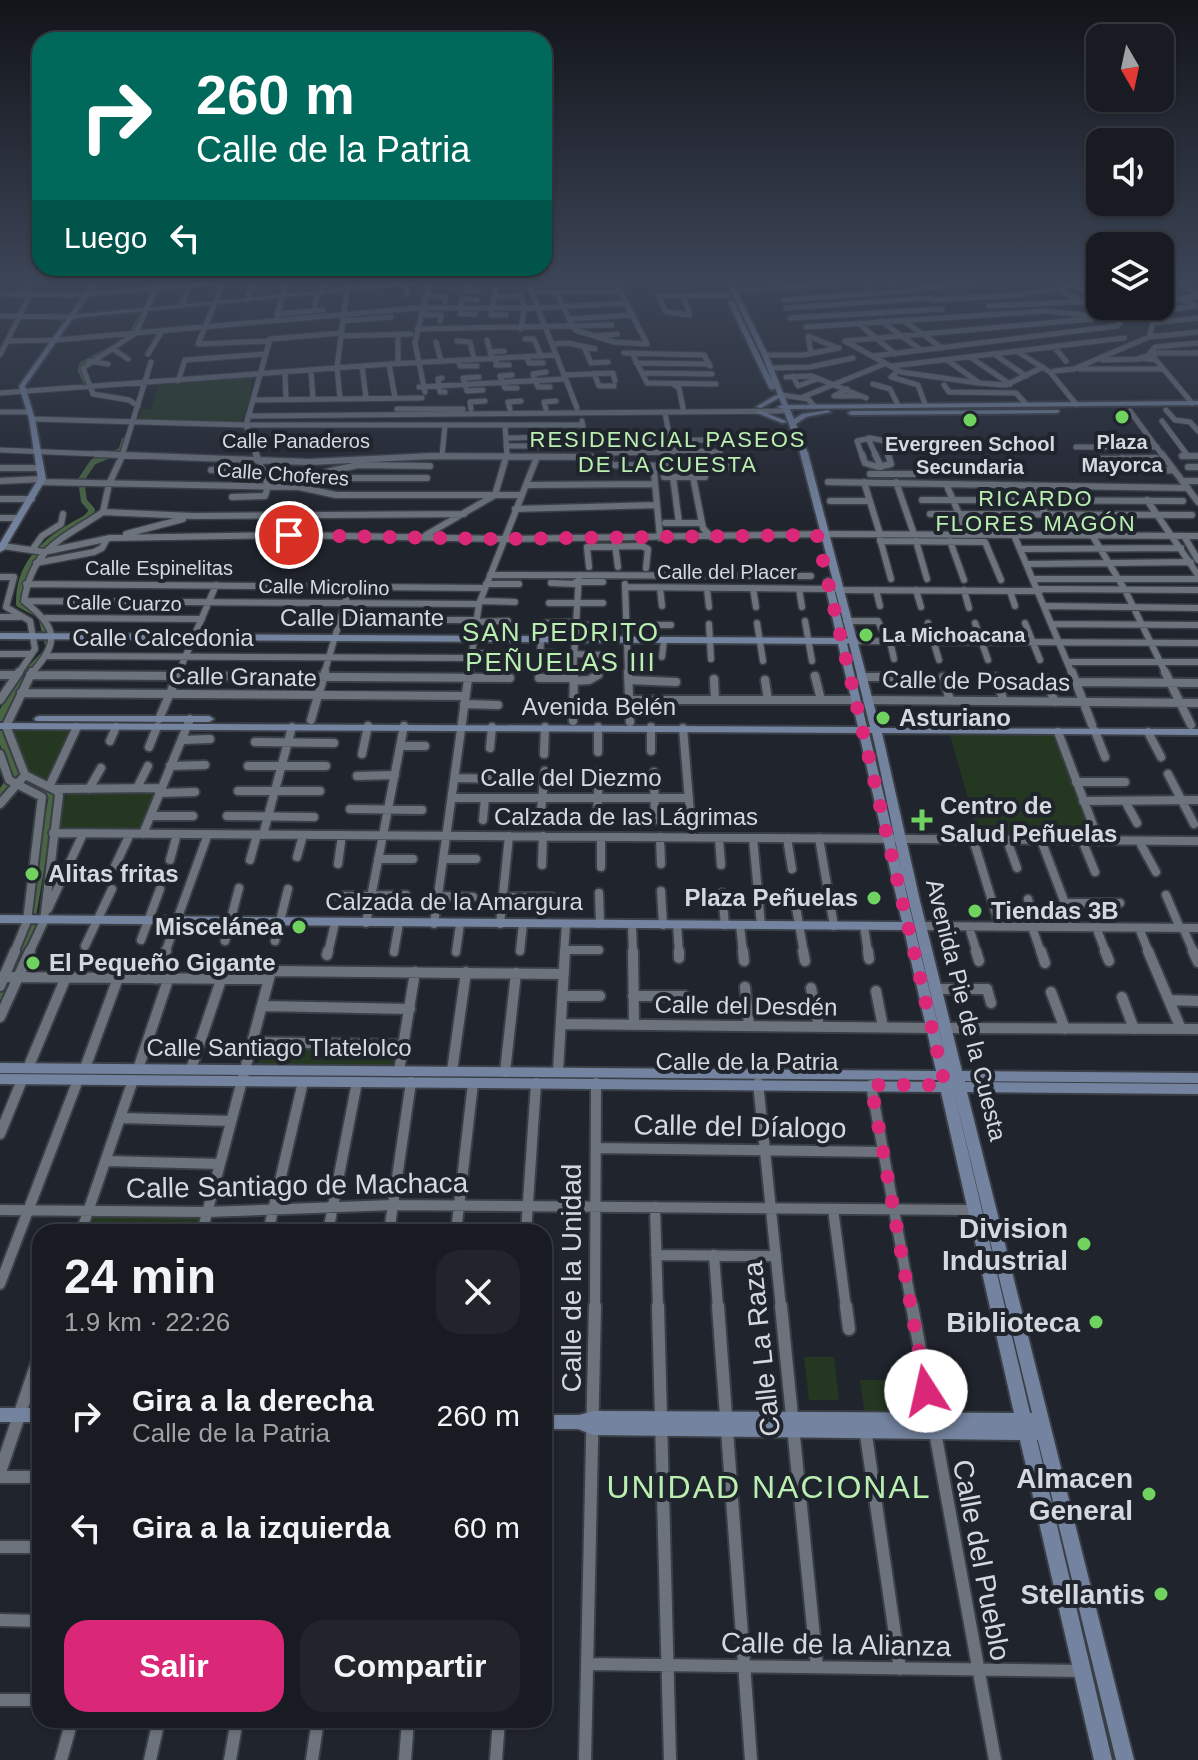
<!DOCTYPE html>
<html lang="es">
<meta charset="utf-8">
<style>
body{margin:0;font-family:Arial,sans-serif;background:#21242a;color:#f1f3f6;height:100vh;display:flex;flex-direction:column;font-size:30px;white-space:nowrap}
*{box-sizing:border-box;margin:0}
p{font-size:26px;color:#9fa1a5}
.icon{flex:none;width:44px;height:44px;fill:none;stroke:currentColor;stroke-width:2;stroke-linecap:round;stroke-linejoin:round}
.map{position:relative;flex:1;overflow:hidden}
.drawer{position:absolute;left:32px;top:1224px;width:520px;height:504px;display:flex;flex-direction:column;background:#181b22;border-radius:24px;box-shadow:0 2px 6px #0004,0 0 0 2px #363940}
.drawer>*{flex:none}
.top-card{position:absolute;left:32px;top:32px;width:520px;height:244px;border-radius:24px;box-shadow:0 2px 6px #0004,0 0 0 2px #363940;background:#00695c;color:#fff;overflow:hidden}
.needle{width:52px;rotate:171deg}
.controls{position:absolute;left:1086px;top:24px;display:grid;gap:16px}
.controls a{display:grid;place-items:center;width:88px;height:88px;border-radius:16px;background:#181b22;box-shadow:0 2px 6px #0004,0 0 0 2px #363940;font-size:40px}
.pin{position:absolute;display:grid;place-items:center;width:68px;height:68px;color:#fff;margin:-34px;border:4px solid #fff;border-radius:50%;box-shadow:0 2px 8px #0007}
.me{position:absolute;width:88px;margin:-44px;rotate:350deg;stroke-linejoin:round;filter:drop-shadow(0 0 6px #0008)}
.turn{display:flex;align-items:center;gap:28px;height:168px;padding:0 32px;font-size:36px}
.turn .icon{width:104px;height:104px;stroke-width:2.5}
.turn b{display:block;font-size:56px;line-height:68px}
.then{display:flex;align-items:center;height:76px;padding:0 32px;background:#0003;gap:16px;font-size:30px}
.round{display:grid;place-items:center;flex:none;width:84px;height:84px;border-radius:24px;background:#21242a}
.summary{display:flex;align-items:center;justify-content:space-between;height:136px;padding:0 32px}
h1{font-size:48px;font-weight:600;line-height:60px}
.cta{display:flex;gap:16px;margin-top:auto;padding:16px 32px}
.cta a{flex:1;height:92px;border-radius:24px;background:#db2777;color:#fff;font-size:32px;font-weight:600;line-height:92px;text-align:center}
.cta a+a{background:#21242a;color:#f1f3f6}
ul{padding:0;list-style:none}
li{display:flex;align-items:center;gap:24px;height:112px;padding:0 32px}
li div{flex:1}
li b{display:block;font-size:30px}
li em{font-style:normal}
.map>svg:first-child{display:block}
.green{fill:#243821}
.lines{fill:none;stroke-linecap:round;stroke-linejoin:round}
.canal-far3{stroke:#496644;stroke-width:5}
.canal-far2{stroke:#496644;stroke-width:6}
.canal-far1{stroke:#496644;stroke-width:8}
.canal{stroke:#496644;stroke-width:10}
.street-far4-casing{stroke:#3a3f45;stroke-width:7}
.street-far3-casing{stroke:#3a3f45;stroke-width:9}
.street-far2-casing{stroke:#3a3f45;stroke-width:12}
.street-far1-casing{stroke:#3a3f45;stroke-width:14}
.street-casing{stroke:#3a3f45;stroke-width:16}
.secondary-casing{stroke:#3a3f45;stroke-width:4}
.street-far4{stroke:#6d737d;stroke-width:5}
.street-far3{stroke:#6d737d;stroke-width:6}
.street-far2{stroke:#6d737d;stroke-width:8}
.street-far1{stroke:#6d737d;stroke-width:10}
.street{stroke:#6d737d;stroke-width:12}
.secondary{fill:#74839f;fill-rule:evenodd}
.street-bridge-casing{stroke:#3a3f45;stroke-width:7;stroke-linecap:butt}
.street-bridge{stroke:#6d737d;stroke-width:5}
.route{stroke:#db2777;stroke-width:14;stroke-dasharray:0 25.2}
.poi-dot{fill:#70d35f;stroke:#20242d;stroke-width:3}
.labels{text-anchor:middle;stroke-width:8;stroke-linejoin:round;paint-order:stroke}
.far-street-label{font-size:20px;fill:#d5d9df;stroke:#20242d}
.far-poi-label{font-size:20px;font-weight:bold;fill:#d5d9df;stroke:#20242d}
.far-neighbourhood-label{font-size:22px;letter-spacing:2px;fill:#baefb1;stroke:#20242d}
.street-label{font-size:24px;fill:#d5d9df;stroke:#20242d}
.poi-label{font-size:24px;font-weight:bold;fill:#d5d9df;stroke:#20242d;text-anchor:start}
.neighbourhood-label{font-size:26px;letter-spacing:2px;fill:#baefb1;stroke:#20242d}
.near-street-label{font-size:28px;fill:#d5d9df;stroke:#20242d}
.near-poi-label{font-size:28px;font-weight:bold;fill:#d5d9df;stroke:#20242d;text-anchor:end}
.near-neighbourhood-label{font-size:32px;letter-spacing:2px;fill:#baefb1;stroke:#20242d}
</style>
<div class="map">
<svg width="1198" height="1760" viewBox="0 0 1198 1760">
<rect width="100%" height="100%" fill="#20242d"/>
<path class="green" d="M252,376L250,399L241,423L138,421L141,409H151L159,384Z
M11,728L74,729L48,784L26,774Z
M950,734L1057,735L1095,835L978,834Z
M162,790L144,833L54,832L68,791Z
M261,1045H404L397,1068L258,1066Z
M93,1214L202,1216L198,1232H86Z
M804,1357H834L839,1400H809Z
M860,1380H921L927,1414H865Z"/>
<g class="lines">
<path class="canal-far3" d="M132,333L143,312
M88,387L80,370L82,364L108,350
M108,456L121,450L124,440"/>
<path class="canal-far2" d="M25,674L49,649L41,616L19,604C18,566 42,543 73,525C81,520 88,519 92,510L84,501L81,480L93,462L112,454"/>
<path class="canal-far1" d="M0,717L26,672
M0,733L15,774
M19,778L53,795L32,916
M0,795L9,782
M22,953L34,923"/>
<path class="canal" d="M13,975L23,951
M0,1003L10,982"/>
<g class="street-far4-casing">
<path id="street-far4" d="M223,283L198,344L269,341
M467,283L465,290L479,291
M497,283L491,315H506
M528,283L577,408
M863,283L874,293
M887,283L897,292
M1177,283L1198,293
M528,284L617,285
M406,285L407,294
M1076,286L1100,297
M449,287L450,283
M157,288L210,283
M917,288L980,283
M1058,289L1085,304
M1160,290L1194,305
M733,291L843,283
M532,292H621
M556,292L575,330L614,342L647,344L616,283
M322,293L325,283
M0,294L89,295
M21,294L30,283
M90,294L151,289
M425,296L446,297L445,302
M495,297L521,296L524,308L521,329
M684,297L690,315L666,312L658,296L728,295
M247,300L254,283
M784,300L920,290
M932,300L1016,295L1090,283
M1160,302L1198,296
M315,305L317,294
M181,306L191,283
M989,306L1100,301
M1119,306L1137,314
M786,308L929,298
M277,314L323,310
M475,314H460L462,299L477,300
M421,315H441L440,321
M0,316L74,317
M277,316L286,283
M790,318L942,309
M569,319L633,315
M344,321L391,317
M881,321L921,350
M904,321L942,348
M858,323L895,354
M806,327L1047,311L1122,319
M417,329L612,325
M398,334V363
M341,336L411,334
M596,336L617,334
M1149,337L1153,323L1198,318
M525,339H534L541,356
M487,340L492,358
M9,341L57,340L418,308H538L626,303
M457,341L470,342L474,359
M845,341L1091,319
M845,341L901,372L978,383L1006,385L1043,367
M436,342L441,361
M552,344L568,343L595,349
M1057,346L1124,338
M584,347L591,363L608,362
M1054,347L1066,361
M113,349L128,359
M490,352L504,351
M1018,352L1050,372L1076,404
M624,353L704,355L710,366
M632,353L647,383L716,384
M1150,353H1198
M148,354L162,331
M811,354L808,336L838,348
M994,354L1026,376
M0,355L30,295
M765,355H803L839,348
M873,356L1117,326L1125,317L1195,306
M1147,356L1155,358L1156,360L1140,358Z
M527,357L529,363H543
M970,357L1010,384
M496,358V365H509
M1155,358L1150,353L1155,347L1198,343
M459,360L460,366H477
M947,360L978,382
M1102,360L1141,359
M1156,360L1192,403
M89,361L108,364
M636,363L709,364
M389,364L395,398
M362,366L366,398
M892,366L1051,347
M771,368L810,367L853,358
M1080,369H1163
M311,370L313,399
M1054,371L1074,369L1149,337L1198,332
M285,372L286,399
M546,372L533,374L538,387H550
M594,373L599,386H614
M642,373L712,374
M895,374L891,377L918,385L925,404
M512,375L500,376L505,388H517
M564,375L613,373L615,381
M793,376L798,386L817,379
M479,377L463,378L467,391L483,390
M786,377L812,376L866,398
M442,378L438,379L440,392H445
M178,381L185,360L265,354
M673,384L679,388L683,408
M873,384L890,389L898,405
M944,385L949,392L1016,393L1026,404
M419,387L565,379
M847,389L834,396H860
M425,392L415,343L429,283
M0,393L389,364L556,355
M782,395L808,399L814,406
M803,397L884,364
M340,399L337,367L348,283
M254,400L422,398
M138,406L129,400L93,394L83,368L136,333L146,310
M397,409H463
M471,409L470,402L485,401
M510,409L508,402L521,401
M546,409L544,402L556,401
M1166,410L1175,420L1190,422L1198,431
M1130,411L1163,456
M0,412H29
M665,413L670,439
M248,416L782,411
M32,419L246,425H583
M1162,421L1188,456
M505,425L507,456
M506,438L584,436L582,421
M868,438L876,456
M506,446H591
M1076,447H1157
M0,450L147,456
M673,450L720,452
M610,453L677,452
M122,456L151,362
M257,456L246,425L270,339L341,333
M442,456L445,425
M610,456L609,441L717,440
M862,456L857,441L871,438L884,441L888,456"/>
</g>
<g class="street-far3-casing">
<path id="street-far3" d="M96,454L309,462L432,456L592,457
M610,454V465
M862,454L865,463L878,467L891,464L888,454
M875,454L881,467
M1162,454L1198,502
M1182,456H1198
M1122,458L1131,471L1174,470
M1088,459L1156,458
M607,465L733,467
M1188,467H1198
M0,468H41
M211,470H263
M654,472L660,538
M870,474H914
M664,477H705
M673,477L679,523
M693,477L703,528L711,537
M326,478V472L358,465L430,466
M0,481L42,479
M1182,481H1198
M41,482L299,487L336,495H522
M828,482L1188,488
M864,482L880,534
M896,482L914,534
M527,485L655,484
M947,486L968,535
M300,487L326,478H427
M1031,487L1057,535
M232,497L265,496L268,486L256,454
M0,499H32
M922,500L1183,501
M1147,500L1198,575
M830,501H870
M515,509L657,505
M103,512L193,516L464,514
M930,514L1192,515
M0,518H19
M665,523H702
M126,534L183,519
M426,535L495,495L507,454
M1014,535L1072,674
M1092,535L1125,590L1166,674
M1184,536L1198,560
M880,539L891,579
M880,541L985,542L1001,580
M916,541L927,579
M950,541L964,580
M615,544L618,567
M3,546L44,552L110,538L289,535L504,539L823,534L1198,536
M1021,549L1181,548
M32,550L42,536L61,524L63,514
M36,563L94,552L102,548L107,539
M1028,564L1191,562
M589,567L587,547L642,546L648,549L646,568
M490,575L811,576
M0,577H14L6,607L30,621L35,649L18,674
M1035,579H1198
M576,582H603
M551,583L576,584
M26,584L484,588
M486,584H519
M625,584L628,674
M625,587L830,589
M660,588L662,606
M753,588L756,607
M707,589L709,607
M799,589L802,607
M1039,589L1198,590
M838,590L1040,591
M876,590L880,606
M916,590L921,607
M964,590L969,608
M1010,591L1015,606
M24,601L479,604
M480,601L515,602
M549,603H603
M1046,606L1198,608
M0,617H19
M46,618L202,619
M340,620H477
M805,621L812,661
M846,621H878L882,630
M477,622L508,621
M545,623L574,622
M757,623L763,661
M928,623L939,660
M975,623L988,660
M1025,623L1040,660
M709,624L711,659
M1053,624L1198,625
M574,625H609
M626,625H671
M851,641L1198,643
M890,641L894,659
M472,653L506,654
M540,653H553
M0,654H31
M574,654L600,655
M47,656L471,658
M662,657L664,640
M540,658L541,640
M1068,662H1198
M31,674C60,642 58,628 24,601C33,547 61,540 103,512L109,484L123,454
M178,674L216,585
M324,674L350,586
M469,674L479,604L537,457
M573,674L579,575"/>
</g>
<g class="street-far2-casing">
<path id="street-far2" d="M628,672L630,722
M1072,672L1092,725
M1165,672L1191,725
M0,675H16
M30,675L510,678
M815,676L821,700
M861,677H899L902,685
M943,677L950,700
M995,677L1004,701
M539,678H574
M1045,678L1055,702
M714,679L715,700
M629,680L676,682
M765,680L768,700
M573,681L589,680L598,675
M1076,682L1198,683
M21,693L465,696
M0,700L19,672
M630,700H855
M867,700L1198,703
M464,704L498,705
M538,705H602
M159,719L179,672
M311,720L325,672
M573,721L574,672
M598,727V752
M651,727V751
M683,728L692,837
M1095,731L1105,757
M1058,732L1099,841
M1148,732L1161,757
M182,740L210,739
M110,741L116,727
M255,742L334,743
M400,746H425
M149,747L157,727
M490,748L492,727
M0,754L9,780L42,797L27,921L14,953
M362,754L368,726
M544,754L545,727
M170,766L205,765
M248,766H326
M654,772L655,820
M1168,774L1194,824
M357,776L395,775
M456,778L498,779
M1076,782H1125
M49,787L77,727
M137,788L148,766
M54,789L161,788
M89,789L101,768
M238,791H320
M159,793L195,792
M454,798H689
M1083,801L1198,800
M1125,801L1137,823
M0,804L25,775
M350,809L422,810
M151,816H193
M227,816L314,817
M483,820L485,798
M540,820L545,771
M597,822L599,771
M53,833L1198,841
M143,834L190,719
M263,835L292,727
M601,837V867
M660,837L661,864
M719,838L721,865
M753,838L761,925
M787,838L792,869
M819,838L834,926
M973,839L1000,927
M1007,840L1017,868
M1041,840L1074,927
M1082,840L1095,872
M1139,841L1156,872
M297,857L303,835
M378,859H413
M444,859H476
M170,860L177,834
M250,860L257,835
M338,864L342,835
M542,865L543,836
M115,866L130,834
M793,890L804,953
M661,891L663,925
M599,893L600,924
M722,893L725,925
M1166,895L1180,928
M338,896L406,895
M438,896L473,897
M503,897H552
M1028,899L1036,927
M1065,903H1120
M48,909L83,834
M366,923L404,726
M434,924L469,672
M500,924L509,836
M632,925L633,953
M677,925L679,953
M740,925L743,953
M864,926L868,953
M921,926L1198,928
M969,927L977,953
M1032,927L1041,953
M1096,927L1106,953
M1139,928L1149,953
M1183,928L1194,953
M141,940L160,889
M225,941L239,888
M275,941L288,889
M85,946L112,889
M565,950H599
M520,951L523,924
M394,952L399,923
M456,952L460,924
M29,953L44,921L59,795L57,791L25,775L6,726L32,672
M165,953L208,834
M328,953L335,923
M564,953L566,924"/>
</g>
<g class="street-far1-casing">
<path id="street-far1" d="M633,951L634,1025
M679,951V958
M743,951L744,961
M803,951L805,961
M868,951L869,959
M976,951L979,961
M1041,951L1045,963
M1105,951L1109,961
M1148,951L1181,1029
M1193,951L1198,962
M327,955L328,951
M0,977L269,979
M156,979L166,951
M0,986L15,951
M745,987L749,1025
M811,988L819,1026
M936,989H987L991,1003
M876,991L883,1027
M1051,992L1065,1029
M563,996H600
M633,996H685
M1122,997L1134,1029
M1169,1000L1198,1001
M263,1006L410,1009
M0,1017L30,951
M561,1024L931,1028
M946,1028L1198,1029
M254,1042L405,1045
M28,1068L66,977
M85,1068L118,978
M138,1069L168,980
M191,1069L221,980
M399,1071L415,972
M452,1071L466,972
M505,1072L516,973
M558,1072L565,951
M758,1083L781,1308
M871,1085L912,1308
M121,1118L231,1121
M0,1134L22,1080
M596,1148L883,1152
M107,1161L220,1164
M655,1207L658,1308
M833,1209L846,1308
M0,1210L207,1212L393,1205L972,1210
M81,1232L133,1080
M202,1232L271,971L564,974
M268,1232L303,1082
M328,1232L357,1082
M389,1232L411,1082
M456,1232L473,1083
M526,1232L536,1083
M656,1255L776,1256
M714,1255L718,1308
M0,1284L78,1080
M595,1308L596,1083"/>
</g>
<g class="street-casing">
<path id="street" d="M658,1306L670,1760
M718,1306L751,1760
M781,1306L817,1667
M846,1306L849,1329
M912,1306L995,1760
M865,1428L900,1669
M0,1472L40,1354
M0,1477H40
M0,1547H40
M0,1620L40,1621
M589,1664L1082,1671
M0,1700H40
M61,1760L72,1720
M150,1760L159,1720
M230,1760L237,1720
M312,1760L318,1720
M405,1760L408,1720
M496,1760L499,1720
M585,1760L595,1306"/>
</g>
<g class="secondary-casing">
<path id="secondary" d="M92,283H98L75,315L144,308L156,283H162L150,308L400,283H424L73,318L25,386L35,419L46,479L4,550L0,552V543L38,479L29,419L19,386Z
M727,283H733L768,355L788,405L1198,401V405L790,409L794,419L802,414L828,410L831,412L806,417L796,424L808,453L880,728L1198,729V735L882,733L920,901L962,1071L1198,1073V1083L965,1081V1082L1198,1084V1094L967,1092L1134,1760H1116L1038,1440H1037L1112,1760H1094L1020,1440L593,1435L578,1429H544V1415H579L594,1411L1014,1413L941,1092L0,1084V1074L939,1082L938,1080L0,1073V1063L936,1071L904,930L0,923V915L902,922L859,733L0,729V723L858,727L838,644L0,639V633L837,638L824,580L828,578L832,580L846,638L848,639L800,453L783,409L777,407L782,405L779,398L761,408L756,407L774,396L778,395L775,388L772,390L769,388L728,302L731,300L734,302L773,383L762,355ZM849,643L870,727H867L847,644ZM869,733H872L876,750L908,901L949,1071ZM954,1092L1032,1413H1030Z
M759,410L786,421L787,422L782,423L757,413L756,412Z
M1059,410V412L1057,413L851,415L848,413L851,411Z
M39,716H209L214,719L209,722L36,721L34,719L36,717Z
M0,1408H40V1422H0Z"/>
</g>
<use href="#street-far4" class="street-far4"/>
<use href="#street-far3" class="street-far3"/>
<use href="#street-far2" class="street-far2"/>
<use href="#street-far1" class="street-far1"/>
<use href="#street" class="street"/>
<use href="#secondary" class="secondary"/>
<g class="street-bridge-casing">
<path id="street-bridge" d="M1051,347L1057,346"/>
</g>
<use href="#street-bridge" class="street-bridge"/>
</g>
<linearGradient id="sky" x2="0" y2="1"><stop stop-color="#121419"/><stop offset="0.53" stop-color="#3c4557"/><stop offset="1" stop-color="#3c4557" stop-opacity="0"/></linearGradient>
<rect width="1198" height="530" fill="url(#sky)"/>
<g class="lines">
<path class="route" d="M289,535L495,539L817,535L945,1085H871L926,1391"/>
</g>
<g class="poi-dot">
<circle cx="1122" cy="417" r="8"/>
<circle cx="970" cy="420" r="8"/>
<circle cx="866" cy="635" r="8"/>
<circle cx="883" cy="718" r="8"/>
<path d="M918 808h8v8h8v8h-8v8h-8v-8h-8v-8h8z"/>
<circle cx="32" cy="874" r="8"/>
<circle cx="874" cy="898" r="8"/>
<circle cx="975" cy="911" r="8"/>
<circle cx="299" cy="927" r="8"/>
<circle cx="33" cy="963" r="8"/>
<circle cx="1084" cy="1244" r="8"/>
<circle cx="1096" cy="1322" r="8"/>
<circle cx="1149" cy="1494" r="8"/>
<circle cx="1161" cy="1594" r="8"/>
</g>
<g class="labels">
<g class="far-street-label">
<text x="296" y="448">Calle Panaderos</text>
<text transform="translate(283 474) rotate(4)" y="7">Calle Choferes</text>
<text x="159" y="575">Calle Espinelitas</text>
<text x="727" y="579">Calle del Placer</text>
<text transform="translate(324 587) rotate(1)" y="7">Calle Microlino</text>
<text transform="translate(124 603) rotate(1)" y="7">Calle Cuarzo</text>
</g>
<g class="far-poi-label">
<text x="1122" y="449">Plaza<tspan x="1122" dy="23">Mayorca</tspan></text>
<text x="970" y="451">Evergreen School<tspan x="970" dy="23">Secundaria</tspan></text>
<text x="882" y="642" text-anchor="start">La Michoacana</text>
</g>
<g class="far-neighbourhood-label">
<text x="668" y="447">RESIDENCIAL PASEOS<tspan x="668" dy="25">DE LA CUESTA</tspan></text>
<text x="1036" y="506">RICARDO<tspan x="1036" dy="25">FLORES MAGÓN</tspan></text>
</g>
<g class="street-label">
<text x="362" y="626">Calle Diamante</text>
<text x="163" y="646">Calle Calcedonia</text>
<text transform="translate(243 677) rotate(1)" y="8">Calle Granate</text>
<text transform="translate(976 681) rotate(1)" y="8">Calle de Posadas</text>
<text x="599" y="715">Avenida Belén</text>
<text x="571" y="786">Calle del Diezmo</text>
<text x="626" y="825">Calzada de las Lágrimas</text>
<text x="454" y="910">Calzada de la Amargura</text>
<text transform="translate(746 1006) rotate(1)" y="8">Calle del Desdén</text>
<text transform="translate(966 1010) rotate(76)" y="8">Avenida Pie de la Cuesta</text>
<text x="279" y="1056">Calle Santiago Tlatelolco</text>
<text x="747" y="1070">Calle de la Patria</text>
</g>
<g class="poi-label">
<text x="899" y="726">Asturiano</text>
<text x="940" y="814">Centro de<tspan x="940" dy="28">Salud Peñuelas</tspan></text>
<text x="48" y="882">Alitas fritas</text>
<text x="858" y="906" text-anchor="end">Plaza Peñuelas</text>
<text x="991" y="919">Tiendas 3B</text>
<text x="283" y="935" text-anchor="end">Miscelánea</text>
<text x="49" y="971">El Pequeño Gigante</text>
</g>
<g class="neighbourhood-label">
<text x="561" y="641">SAN PEDRITO<tspan x="561" dy="30">PEÑUELAS III</tspan></text>
</g>
<g class="near-street-label">
<text transform="translate(740 1126) rotate(1)" y="10">Calle del Díalogo</text>
<text transform="translate(297 1185) rotate(-1)" y="10">Calle Santiago de Machaca</text>
<text transform="translate(571 1278) rotate(-90)" y="10">Calle de la Unidad</text>
<text transform="translate(761 1349) rotate(-96)" y="10">Calle La Raza</text>
<text transform="translate(982 1560) rotate(79)" y="10">Calle del Pueblo</text>
<text transform="translate(836 1644) rotate(1)" y="10">Calle de la Alianza</text>
</g>
<g class="near-poi-label">
<text x="1068" y="1238">Division<tspan x="1068" dy="32">Industrial</tspan></text>
<text x="1080" y="1332">Biblioteca</text>
<text x="1133" y="1488">Almacen<tspan x="1133" dy="32">General</tspan></text>
<text x="1145" y="1604">Stellantis</text>
</g>
<g class="near-neighbourhood-label">
<text x="769" y="1498">UNIDAD NACIONAL</text>
</g>
</g>
</svg>
<div class="controls">
<a><svg class="needle" viewBox="-14 -14 28 28"><path d="M0-13l5 13h-10z" fill="#e53935"/><path d="M0 13l5-13h-10z" fill="#9fa1a5"/></svg></a>
<a><svg class="icon" aria-label="sound" viewBox="0 0 24 24"><path d="M4 9h4l5-4v14l-5-4H4zM17 9q2 3 0 6"/></svg></a>
<a><svg class="icon" aria-label="layers" viewBox="0 0 24 24"><path d="M12 4l9 5-9 5-9-5zM3 14l9 5 9-5"/></svg></a>
</div>
<div class="pin" style="left:289px;top:535px;background:#d93025"><svg class="icon" aria-label="arrive" viewBox="0 0 24 24"><path d="M6 21V4h12l-3 4 3 4H6"/></svg></div>
<svg class="me" style="left:926px;top:1391px" viewBox="-20 -20 40 40"><circle r="19" fill="#fff"/><path d="M0-13L10 11 0 6-10 11z" fill="#db2777"/></svg>
<div class="top-card">
<div class="turn"><svg class="icon" aria-label="right" viewBox="0 0 24 24"><path d="M7 20v-9h11M14 6l5 5-5 5"/></svg><div><b>260 m</b>Calle de la Patria</div></div>
<div class="then">Luego<svg class="icon" aria-label="left" viewBox="0 0 24 24"><path d="M17 20v-9H6M10 6l-5 5 5 5"/></svg></div>
</div>
<section class="drawer">
<div class="summary"><div><h1>24 min</h1><p>1.9 km · 22:26</p></div><a class="round"><svg class="icon" aria-label="close" viewBox="0 0 24 24"><path d="M6 6l12 12M18 6L6 18"/></svg></a></div>
<ul>
<li><svg class="icon" aria-label="right" viewBox="0 0 24 24"><path d="M7 20v-9h11M14 6l5 5-5 5"/></svg><div><b>Gira a la derecha</b><p>Calle de la Patria</p></div><em>260 m</em></li>
<li><svg class="icon" aria-label="left" viewBox="0 0 24 24"><path d="M17 20v-9H6M10 6l-5 5 5 5"/></svg><div><b>Gira a la izquierda</b></div><em>60 m</em></li>
</ul>
<div class="cta"><a>Salir</a><a>Compartir</a></div>
</section>
</div>
